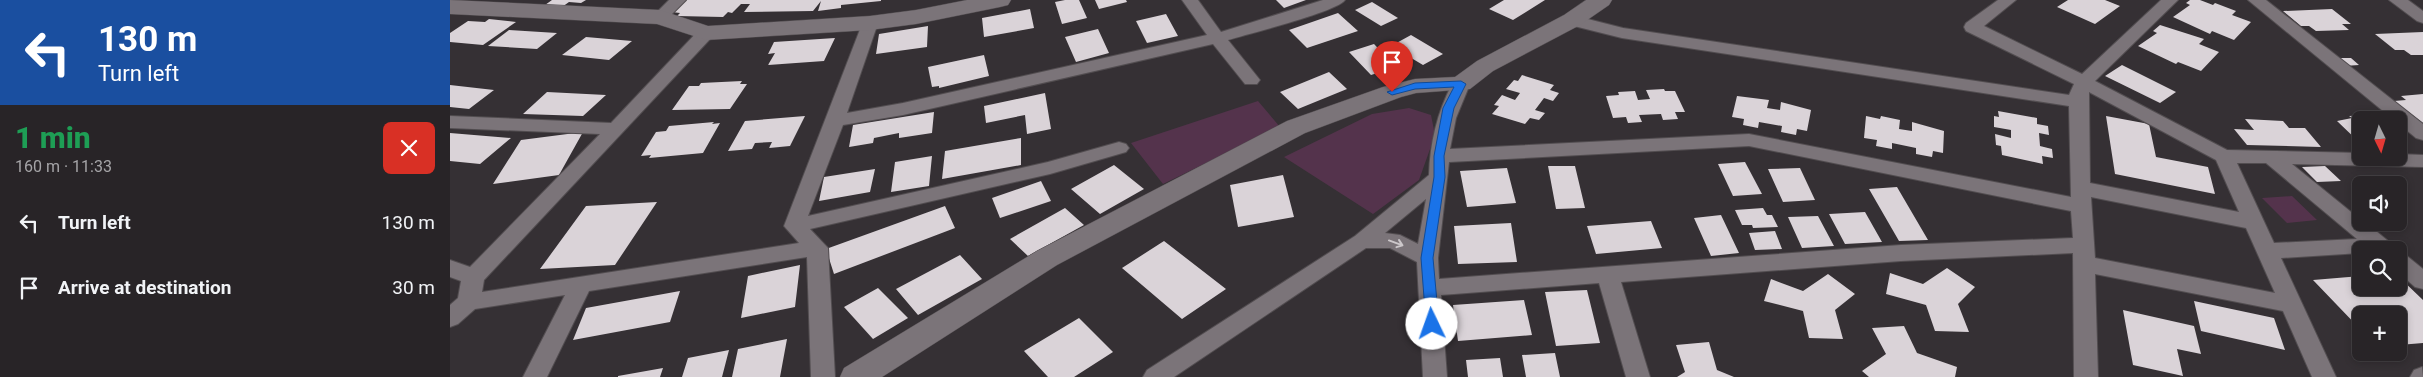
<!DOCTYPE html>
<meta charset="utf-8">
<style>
body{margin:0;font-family:Roboto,sans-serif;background:#302c2f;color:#f1f3f6;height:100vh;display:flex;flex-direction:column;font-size:19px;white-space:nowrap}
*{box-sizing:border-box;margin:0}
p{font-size:16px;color:#a5a4a7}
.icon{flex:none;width:28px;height:28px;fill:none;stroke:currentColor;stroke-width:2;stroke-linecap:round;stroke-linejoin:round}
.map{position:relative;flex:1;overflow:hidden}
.sheet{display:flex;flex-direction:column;background:#282427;width:450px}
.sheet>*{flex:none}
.guide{background:#1a4fa0;color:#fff;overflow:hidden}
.needle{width:32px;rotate:175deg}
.tools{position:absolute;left:1902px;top:111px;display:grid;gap:10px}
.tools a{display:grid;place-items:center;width:55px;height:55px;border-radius:8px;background:#282427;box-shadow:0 2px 8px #0003,0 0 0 1px #444144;font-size:25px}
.pin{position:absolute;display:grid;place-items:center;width:42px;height:42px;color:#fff;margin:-51px -21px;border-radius:50% 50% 50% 0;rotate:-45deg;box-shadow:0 0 5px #0007}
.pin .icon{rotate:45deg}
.me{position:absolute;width:55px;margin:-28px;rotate:357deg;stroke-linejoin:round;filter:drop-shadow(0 0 4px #0008)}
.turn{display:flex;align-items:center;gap:18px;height:105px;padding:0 15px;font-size:22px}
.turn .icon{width:65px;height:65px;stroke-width:2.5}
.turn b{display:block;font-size:35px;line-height:42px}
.round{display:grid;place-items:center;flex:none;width:52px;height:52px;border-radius:8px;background:#302c2f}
.summary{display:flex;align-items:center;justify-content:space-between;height:85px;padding:0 15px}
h1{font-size:30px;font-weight:800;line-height:38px;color:#1e9e55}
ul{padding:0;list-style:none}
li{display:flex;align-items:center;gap:15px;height:65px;padding:0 15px}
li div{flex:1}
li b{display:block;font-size:19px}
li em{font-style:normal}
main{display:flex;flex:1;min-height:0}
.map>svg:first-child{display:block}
.green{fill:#54334c}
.building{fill:#dad3d8}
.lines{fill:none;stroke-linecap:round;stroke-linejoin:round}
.street-casing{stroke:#524d50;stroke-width:2}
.secondary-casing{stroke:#524d50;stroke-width:1}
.street{fill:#7b7479;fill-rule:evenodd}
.secondary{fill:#7b7479;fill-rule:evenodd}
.oneway{stroke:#ccc7ca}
.route{fill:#1a73e8;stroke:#114b97}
</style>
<main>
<section class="sheet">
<div class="guide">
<div class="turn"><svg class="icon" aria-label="left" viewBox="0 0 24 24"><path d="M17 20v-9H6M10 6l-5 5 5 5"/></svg><div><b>130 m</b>Turn left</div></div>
</div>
<div class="summary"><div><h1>1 min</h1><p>160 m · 11:33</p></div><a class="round" style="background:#d93025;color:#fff"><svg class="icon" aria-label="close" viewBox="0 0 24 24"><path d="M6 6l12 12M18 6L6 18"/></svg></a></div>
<ul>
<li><svg class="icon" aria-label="left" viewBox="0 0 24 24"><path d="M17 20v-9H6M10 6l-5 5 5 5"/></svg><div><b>Turn left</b></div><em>130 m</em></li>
<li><svg class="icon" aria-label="arrive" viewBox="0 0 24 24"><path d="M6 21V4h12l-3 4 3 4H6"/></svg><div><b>Arrive at destination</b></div><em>30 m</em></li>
</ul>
</section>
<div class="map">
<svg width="1973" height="377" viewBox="0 0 1973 377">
<rect width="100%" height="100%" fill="#353034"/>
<path class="green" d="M808,101L830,127L713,184L681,143Z
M959,108L981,115L985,135L969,180L923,214L834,157L922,114Z
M1842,196L1867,220L1837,223L1812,198Z"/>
<path class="building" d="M102,0H136L131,3L119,2L112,7L95,5Z
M235,0H431V1L391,5V8L368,11L371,1L363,11L294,12L300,4H291L282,13L278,12L273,17L227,16L230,13L222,12Z
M615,0H629L637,18L612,24L605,2Z
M645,0H676L677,2L649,9Z
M826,0H856L834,8Z
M1054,0H1095L1063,20L1039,9Z
M1618,0H1655L1670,6L1645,24L1607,7Z
M1740,0H1750L1763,5L1765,3L1786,11L1782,15L1801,22L1784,40L1762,31L1760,34L1723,17L1740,5L1736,3Z
M922,2L948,18L931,26L905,10Z
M580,9L584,28L534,37L532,18Z
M1882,9L1901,24H1892L1899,30L1866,31L1859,26H1851L1833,11Z
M888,13L908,31L857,48L839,30Z
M716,14L728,36L697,43L686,21Z
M39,19L66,22L33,45L0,42V33L18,21L35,22Z
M1710,25L1754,39L1749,44L1769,52L1751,71L1728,62L1726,64L1688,46L1707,33L1703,31Z
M478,26L477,47L426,54L429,34Z
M648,29L659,53L626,62L615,37Z
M59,30L107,33L87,49L38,46Z
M1973,32V55H1961L1954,50H1945L1925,34Z
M961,35L993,54L973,65L941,46Z
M136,37L182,41L159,60L112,55Z
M385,38L374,61L318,65L325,53L318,54L324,42Z
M924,44L946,67L921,75L899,52Z
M534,55L539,76L489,88V86L482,87L478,67Z
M1885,58H1901L1909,65L1894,66Z
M1672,65L1726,92L1710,103L1655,76Z
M879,72L897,89L848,109L830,92Z
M1072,75L1104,85L1100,90L1109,93L1103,101L1094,98L1085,110L1095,113L1089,120L1080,118L1075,124L1042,114L1049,106L1044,105L1052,95L1065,100L1070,93L1056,89L1064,80L1068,81Z
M292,81L290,84H297L280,109L222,110L239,86H249L251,83Z
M0,85L44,90L19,109L0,107Z
M1214,89L1215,91H1225L1235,112H1225L1228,119L1213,120L1211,114L1189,115L1192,122L1178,123L1176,117L1163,118L1156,96L1169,95L1168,92L1185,91L1188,100L1200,99L1196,90Z
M97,92L156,95L133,116L73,114Z
M595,93L601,129L577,134L575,115L536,123L534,106Z
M1973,94V123L1944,101L1956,100L1951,96Z
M1287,96L1319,100L1317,108L1330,110L1331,102L1361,110L1357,131L1347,129L1346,135L1331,132L1332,126L1309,122L1308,128L1293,125L1294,119L1282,117Z
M1548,111L1587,118V124L1598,126L1599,135L1589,133L1590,146L1602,149L1603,158L1592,156L1593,164L1552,155L1551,146L1546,145L1545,134L1561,138V130L1544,127V116L1549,117Z
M484,112L482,133L449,138V133L424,138L423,143L399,147L403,125Z
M1921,115L1926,120H1911V144L1887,121L1902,118L1899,116Z
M355,116L340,146L319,148L322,142L305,143L302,149L278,151L295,121Z
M1416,116L1430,119L1431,116L1450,120L1449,129L1462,131V122L1494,131L1493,153L1483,151L1482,157L1466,154V148L1442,143V149L1426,146L1427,140L1414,138Z
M1656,116L1699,124L1706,157L1758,167L1765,194L1665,174Z
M1795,119L1833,121L1839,128H1855L1871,147L1797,145L1784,129L1804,130Z
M264,122L262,124L270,123L253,153L199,158L201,155L191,156L206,132L216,131L219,126Z
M133,132L109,175L43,184L71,140Z
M0,133L61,138L30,164L0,161Z
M571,138V165L492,179L495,151Z
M482,156L479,186L441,192L445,162Z
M1295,162L1312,194L1283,196L1268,164Z
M664,165L694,189L650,214L621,189Z
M1098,166H1125L1135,208L1106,209Z
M1875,166L1891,181L1867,182L1852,167Z
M1057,168L1066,203L1017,207L1010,171Z
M1350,168L1365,200L1333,202L1318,169Z
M425,169L420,192L369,201L374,177Z
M833,175L844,217L788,227L780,185Z
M591,181L601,201L550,218L542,198Z
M1447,187L1478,240L1449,241L1419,189Z
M207,202L165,265L90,269L136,206Z
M495,206L505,228L384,274L376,249Z
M615,208L634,225L578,256L560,239Z
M1313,208L1317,215H1322L1328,227L1303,228L1302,225H1292L1285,210Z
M1415,212L1432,242L1395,244L1379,214Z
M1271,215L1289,253L1261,256L1244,218Z
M1368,216L1384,246L1352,248L1338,217Z
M1201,221L1212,248L1146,254L1137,226Z
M1061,223L1067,262L1008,264L1004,226Z
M1325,231L1332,249L1305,250L1299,233Z
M714,241L776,289L732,319L672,268Z
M510,255L532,279L468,315L446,289Z
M350,265L345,307L291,318L298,276Z
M1497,268L1525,287L1508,304L1519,332L1485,331L1476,305L1436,294L1440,273L1473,284Z
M1378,274L1405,294L1385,310L1393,339L1359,338L1353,311L1314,301L1321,279L1353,291Z
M1911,276V288H1949V277L1973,300V343L1949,345V315H1911V330L1863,280Z
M428,288L458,318L423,339L394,307Z
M1137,290L1150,343L1106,346L1095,292Z
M230,291L220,322L123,340L136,308Z
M1074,300L1082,335L1008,341L1003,305Z
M1744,301L1824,318L1835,350L1751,331Z
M1673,310L1744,326L1751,354L1727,349L1733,376L1683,365Z
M629,318L663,352L624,377H598L574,351Z
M1454,326L1467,353L1507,367L1505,377H1419L1412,371L1436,354L1422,328Z
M337,339L330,377H282L288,349Z
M1259,342L1267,370L1284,377H1227L1235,372L1226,345Z
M279,350L272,377H232L238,358Z
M1105,353L1110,377H1076L1072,355Z
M1050,358L1053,377H1018L1016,360Z
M213,368L210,377H168V376Z"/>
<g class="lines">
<g class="street-casing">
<path id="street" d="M219,0H236L216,20H204L202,17Z
M732,0H748L771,32L873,0H895C887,12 797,34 778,40L810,80L807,84H795L763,44L453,115L393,125L358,216L598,162L669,142L676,144L679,148L676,152L600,174L360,229L378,248L385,377H361L357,257L139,291L97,377H73L115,295L25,309L8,324L0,327V305L8,298L11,281L0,277V260L20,267L150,134L0,128V116L161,123L250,29H262L264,33L262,37L34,280L32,292L349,243L334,226L414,19H426L428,23L397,113L453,103L757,35Z
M1548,0H1566L1534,26L1632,74L1711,0H1728L1645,81L1777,150L1911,153V158H1949V154L1973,155V167L1842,164L1911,220V222H1915L1943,245L1946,250H1911V253L1831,258L1886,377H1862L1833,311L1645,274L1648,377H1624L1623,253L1451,261L1171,282L1200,377H1176L1149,283L991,295L997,377H973L967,262L940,248H916L724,377H693L697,370L905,236L979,175C980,143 987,113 1002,84L1005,80H1017L1020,84L1006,118L1000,149L1299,134L1621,197L1619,106L1172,38L1116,24L1114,20L1116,16L1122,15L1173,28L1619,95L1624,84L1516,31L1514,27L1516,23ZM1639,92L1766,160L1789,212L1640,183ZM1299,146L1621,211L1623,238L1451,245L989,279L988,258L999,162ZM1787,163H1816L1907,239L1824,243ZM1641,197L1796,228L1825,293L1645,258ZM976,199L968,244L950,235L935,233Z
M1798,0H1816L1973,124V140L1966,138L1949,124V120H1944Z
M1939,0H1958L1973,11V23L1967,21Z
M1949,253L1957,256L1973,269V289L1965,287L1949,273Z
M1972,367L1973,377H1960L1964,370Z"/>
</g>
<g class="secondary-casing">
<path id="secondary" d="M0,0L210,10L258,26L420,16L466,10L517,0H561L558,5L550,7L466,24L420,30L256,40L207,24L0,14Z
M1136,0H1162L1159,5L1130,25L1043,71L1020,89L966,93L951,97L855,133L607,265L432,377H390L394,368L587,251L837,121L933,87L965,79L1005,77L1027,61L1114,15Z"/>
</g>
<use href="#street" class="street"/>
<use href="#secondary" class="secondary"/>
</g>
<defs><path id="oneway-shaft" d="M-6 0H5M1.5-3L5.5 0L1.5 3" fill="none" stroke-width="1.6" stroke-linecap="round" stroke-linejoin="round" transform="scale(1.25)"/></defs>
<use class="oneway" href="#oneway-shaft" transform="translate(946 243) rotate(20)"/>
<path class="route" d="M1011,81L1016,84L1004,108L994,156L995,177L983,258L989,324L982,328L976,324L971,258L984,177V156L993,108L1004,87L965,89L942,95L937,92L965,83Z"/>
</svg>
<div class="tools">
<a><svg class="needle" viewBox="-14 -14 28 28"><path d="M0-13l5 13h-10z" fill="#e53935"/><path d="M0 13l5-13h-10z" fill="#a5a4a7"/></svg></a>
<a><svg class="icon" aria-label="sound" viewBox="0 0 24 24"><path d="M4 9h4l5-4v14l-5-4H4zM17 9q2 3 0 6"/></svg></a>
<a><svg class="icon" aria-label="search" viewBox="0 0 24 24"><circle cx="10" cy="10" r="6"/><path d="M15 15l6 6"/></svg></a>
<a>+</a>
</div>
<div class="pin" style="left:942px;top:92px;background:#d93025"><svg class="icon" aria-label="arrive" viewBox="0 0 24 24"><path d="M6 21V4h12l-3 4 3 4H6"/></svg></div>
<svg class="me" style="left:982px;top:324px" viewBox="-20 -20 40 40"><circle r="19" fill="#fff"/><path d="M0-13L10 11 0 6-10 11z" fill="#1a73e8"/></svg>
</div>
</main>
